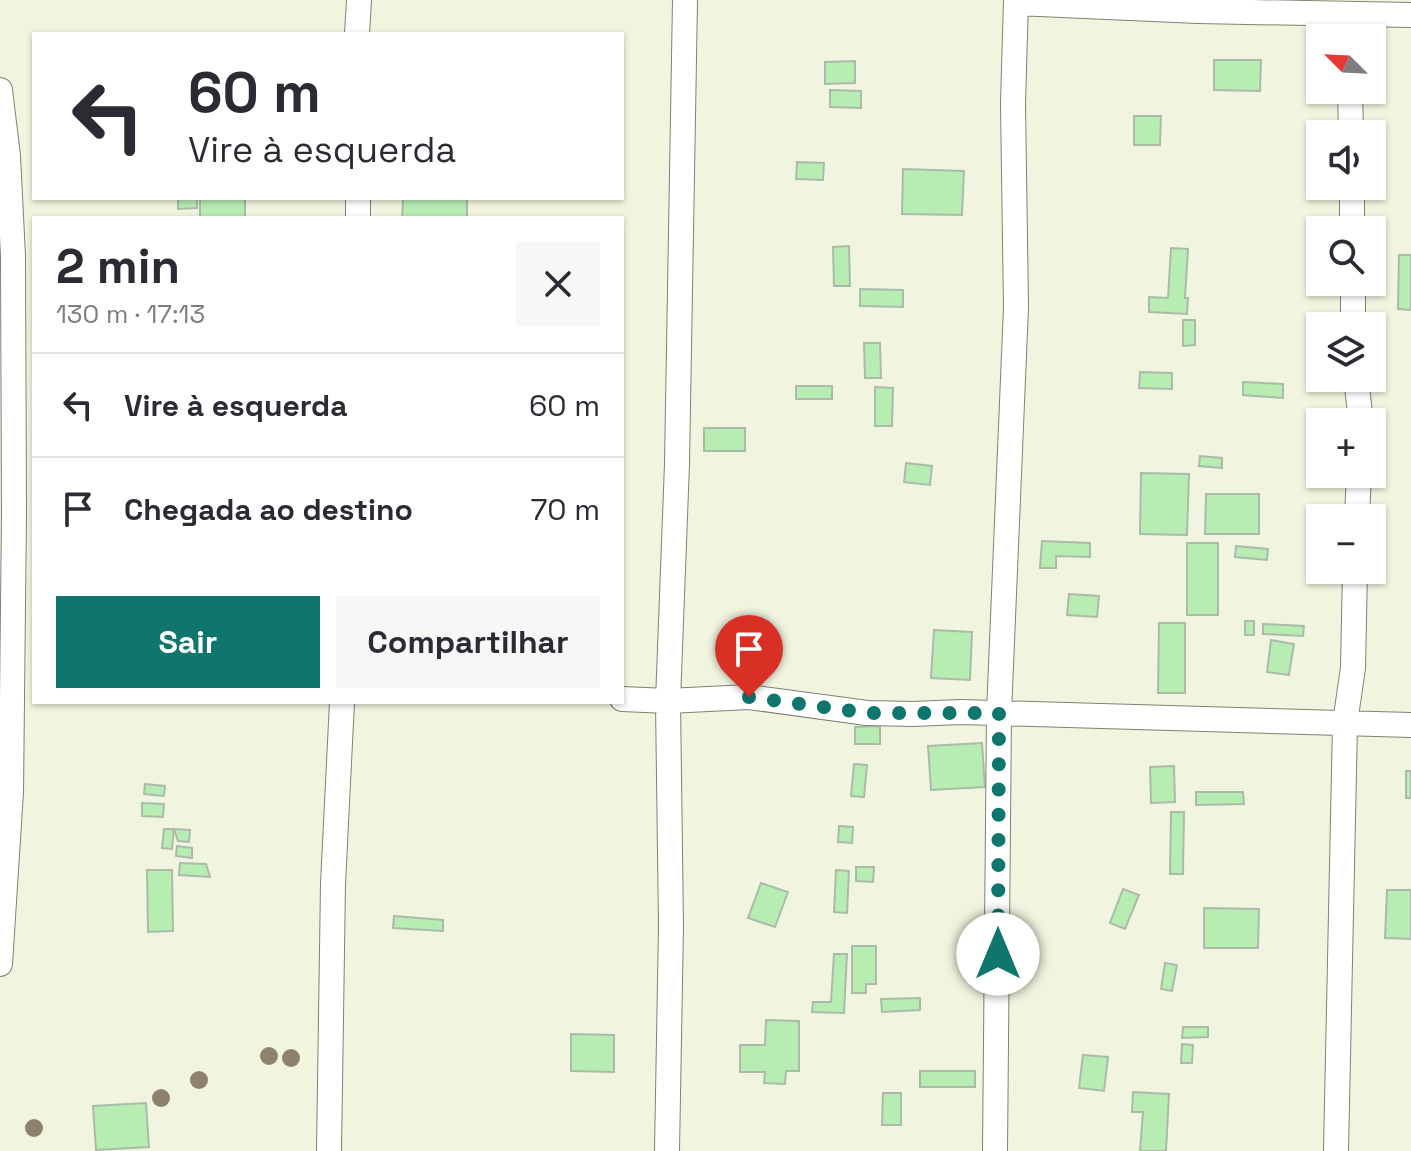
<!DOCTYPE html>
<html lang="pt">
<meta charset="utf-8">
<style>
body{margin:0;font-family:"Space Grotesk",sans-serif;background:#f7f7f7;color:#2b2b33;height:100vh;display:flex;flex-direction:column;font-size:30px;white-space:nowrap}
*{box-sizing:border-box;margin:0}
p{font-size:26px;color:#7c7c81}
.icon{flex:none;width:44px;height:44px;fill:none;stroke:currentColor;stroke-width:2;stroke-linecap:round;stroke-linejoin:round}
.map{position:relative;flex:1;overflow:hidden}
.drawer{position:absolute;left:32px;top:216px;width:592px;height:488px;display:flex;flex-direction:column;background:#fff;border-radius:0px;box-shadow:0 2px 6px #0004}
.drawer>*{flex:none}
.banner{position:absolute;left:32px;top:32px;width:592px;height:168px;border-radius:0px;box-shadow:0 2px 6px #0004;background:#fff;color:#2b2b33;overflow:hidden}
.needle{width:52px;rotate:294deg}
.controls{position:absolute;left:1306px;top:24px;display:grid;gap:16px}
.controls a{display:grid;place-items:center;width:80px;height:80px;border-radius:0px;background:#fff;box-shadow:0 2px 6px #0004;font-size:40px}
.pin{position:absolute;display:grid;place-items:center;width:68px;height:68px;color:#fff;margin:-82px -34px;border-radius:50% 50% 50% 0;rotate:-45deg;box-shadow:0 0 8px #0007}
.pin .icon{rotate:45deg}
.me{position:absolute;width:88px;margin:-44px;rotate:0deg;stroke-linejoin:round;filter:drop-shadow(0 0 6px #0008)}
.turn{display:flex;align-items:center;gap:28px;height:168px;padding:0 24px;font-size:36px}
.turn .icon{width:104px;height:104px;stroke-width:2.5}
.turn b{display:block;font-size:56px;line-height:68px}
.round{display:grid;place-items:center;flex:none;width:84px;height:84px;border-radius:0px;background:#f7f7f7}
.summary{display:flex;align-items:center;justify-content:space-between;height:136px;padding:0 24px}
h1{font-size:48px;font-weight:800;line-height:60px}
.button{display:flex;gap:16px;margin-top:auto;padding:16px 24px}
.button a{flex:1;height:92px;border-radius:0px;background:#0f766e;color:#fff;font-size:32px;font-weight:800;line-height:92px;text-align:center}
.button a+a{background:#f7f7f7;color:#2b2b33}
ul{padding:0;list-style:none}
li{display:flex;align-items:center;gap:24px;height:104px;padding:0 24px;border-top:2px solid #e1e1e2}
li div{flex:1}
li b{display:block;font-size:30px}
li em{font-style:normal}
.map>svg:first-child{display:block}
.building{fill:#b7edb3;stroke:#abbbaa;stroke-width:2}
.lines{fill:none;stroke-linecap:round;stroke-linejoin:round}
.minor-casing{stroke:#7f826f;stroke-width:26}
.minor{stroke:#fff;stroke-width:24}
.tree{fill:#8e826d}
.route{stroke:#0f766e;stroke-width:14;stroke-dasharray:0 25.2}
</style>
<div class="map">
<svg width="1411" height="1151" viewBox="0 0 1411 1151">
<rect width="100%" height="100%" fill="#f1f5e0"/>
<path class="building" d="M1214,60H1261L1260,91L1214,90Z
M855,61V83L825,84V62Z
M830,90L861,91V108L830,107Z
M1134,116H1161L1160,145H1134Z
M797,162L824,163L823,180L796,179Z
M903,169L964,171L962,215L902,214Z
M178,198H197V208L178,209Z
M200,198H245V218H200Z
M403,198H467V218H402Z
M849,246L850,286H834L833,247Z
M1171,248L1188,249L1185,298H1188L1187,314L1149,312V297L1168,298Z
M1399,255H1411V310L1398,309Z
M860,289L903,290V307L860,306Z
M1183,320H1195V345L1183,346Z
M864,343H880L881,378H865Z
M1140,372L1172,373V389L1139,388Z
M1243,382L1283,384V398L1243,395Z
M796,386H832V399H796Z
M875,387L893,388L892,426H875Z
M704,428H745V451H704Z
M1200,456L1222,458V468L1199,466Z
M906,463L932,466L930,485L904,482Z
M1141,473L1189,474L1187,535L1140,534Z
M1206,494H1259V534H1205Z
M1042,541L1090,543V557L1056,556V568H1040Z
M1187,543H1218V615H1187Z
M1236,546L1268,549L1267,560L1235,557Z
M1310,548H1320V568H1310Z
M1069,594L1099,596L1097,617L1067,615Z
M1245,621H1254V635H1245Z
M1159,623H1185V693H1158Z
M1263,624L1304,626L1303,636L1263,634Z
M934,630L972,632L970,680L931,678Z
M1271,640L1294,644L1289,675L1267,672Z
M880,726V744H855V727Z
M982,743L985,787L931,790L928,746Z
M854,764L867,765L864,797L851,796Z
M1174,766L1175,802L1151,803L1150,767Z
M1406,771H1411V798H1406Z
M145,784L165,786L164,796L144,794Z
M1196,792H1243L1244,804L1196,805Z
M142,803L164,804L163,817L142,816Z
M1171,812H1184L1183,874H1170Z
M839,826L853,827L852,843L838,842Z
M164,829H174L172,849L162,848Z
M174,829L190,830L189,842L178,841Z
M177,846L192,848V858L176,856Z
M180,863L206,864L210,877L179,875Z
M856,867H874L873,882L856,881Z
M147,870H172L173,931L148,932Z
M836,870L849,871L847,913L834,912Z
M761,883L788,892L775,927L748,918Z
M1123,889L1139,895L1125,929L1110,923Z
M1387,890H1411V939L1385,938Z
M1204,908L1259,909L1258,948H1204Z
M394,916L443,920V931L393,928Z
M852,946H876V984H866V993H852Z
M834,954H847L844,1013L812,1012L813,1002H831Z
M1165,963L1177,965L1172,991L1161,989Z
M920,998V1010L882,1012L881,999Z
M766,1020L799,1021V1071H786L785,1084L764,1083L765,1072H740V1045H765Z
M1183,1027H1208V1037L1182,1038Z
M571,1034L614,1035V1072L571,1071Z
M1182,1044L1193,1045L1192,1063H1181Z
M1083,1055L1108,1057L1104,1091L1079,1088Z
M920,1071H975V1087H920Z
M1133,1092L1169,1094L1166,1151H1140L1143,1112H1132Z
M883,1093H901V1125H882Z
M146,1103L149,1147L96,1150L93,1106Z"/>
<g class="lines">
<g class="minor-casing">
<path id="minor" d="M1016,3L1198,11L1411,15
M357,34L359,0
M0,90L8,156L13,256L14,514L11,792L0,964
M1350,90L1351,134
M1352,186V230
M358,198V218
M1353,282V326
M1356,378L1361,422
M1357,518L1359,474
M622,699L668,701L749,697L867,713L912,714L961,712L1411,725
M329,1151L333,884L342,702
M667,1151L671,926L668,701L677,464L685,0
M995,1151L999,713L1016,307L1013,104L1016,0
M1336,1151L1345,723L1353,668L1355,570"/>
</g>
<use href="#minor" class="minor"/>
</g>
<g class="tree">
<circle cx="269" cy="1056" r="9"/>
<circle cx="291" cy="1058" r="9"/>
<circle cx="199" cy="1080" r="9"/>
<circle cx="161" cy="1098" r="9"/>
<circle cx="34" cy="1128" r="9"/>
</g>
<g class="lines">
<path class="route" d="M749,697L867,713H999L998,954"/>
</g>
</svg>
<div class="controls">
<a><svg class="needle" viewBox="-14 -14 28 28"><path d="M0-13l5 13h-10z" fill="#e53935"/><path d="M0 13l5-13h-10z" fill="#7c7c81"/></svg></a>
<a><svg class="icon" aria-label="sound" viewBox="0 0 24 24"><path d="M4 9h4l5-4v14l-5-4H4zM17 9q2 3 0 6"/></svg></a>
<a><svg class="icon" aria-label="search" viewBox="0 0 24 24"><circle cx="10" cy="10" r="6"/><path d="M15 15l6 6"/></svg></a>
<a><svg class="icon" aria-label="layers" viewBox="0 0 24 24"><path d="M12 4l9 5-9 5-9-5zM3 14l9 5 9-5"/></svg></a>
<a>+</a>
<a>−</a>
</div>
<div class="pin" style="left:749px;top:697px;background:#d93025"><svg class="icon" aria-label="arrive" viewBox="0 0 24 24"><path d="M6 21V4h12l-3 4 3 4H6"/></svg></div>
<svg class="me" style="left:998px;top:954px" viewBox="-20 -20 40 40"><circle r="19" fill="#fff"/><path d="M0-13L10 11 0 6-10 11z" fill="#0f766e"/></svg>
<div class="banner">
<div class="turn"><svg class="icon" aria-label="left" viewBox="0 0 24 24"><path d="M17 20v-9H6M10 6l-5 5 5 5"/></svg><div><b>60 m</b>Vire à esquerda</div></div>
</div>
<section class="drawer">
<div class="summary"><div><h1>2 min</h1><p>130 m · 17:13</p></div><a class="round"><svg class="icon" aria-label="close" viewBox="0 0 24 24"><path d="M6 6l12 12M18 6L6 18"/></svg></a></div>
<ul>
<li><svg class="icon" aria-label="left" viewBox="0 0 24 24"><path d="M17 20v-9H6M10 6l-5 5 5 5"/></svg><div><b>Vire à esquerda</b></div><em>60 m</em></li>
<li><svg class="icon" aria-label="arrive" viewBox="0 0 24 24"><path d="M6 21V4h12l-3 4 3 4H6"/></svg><div><b>Chegada ao destino</b></div><em>70 m</em></li>
</ul>
<div class="button"><a>Sair</a><a>Compartilhar</a></div>
</section>
</div>
